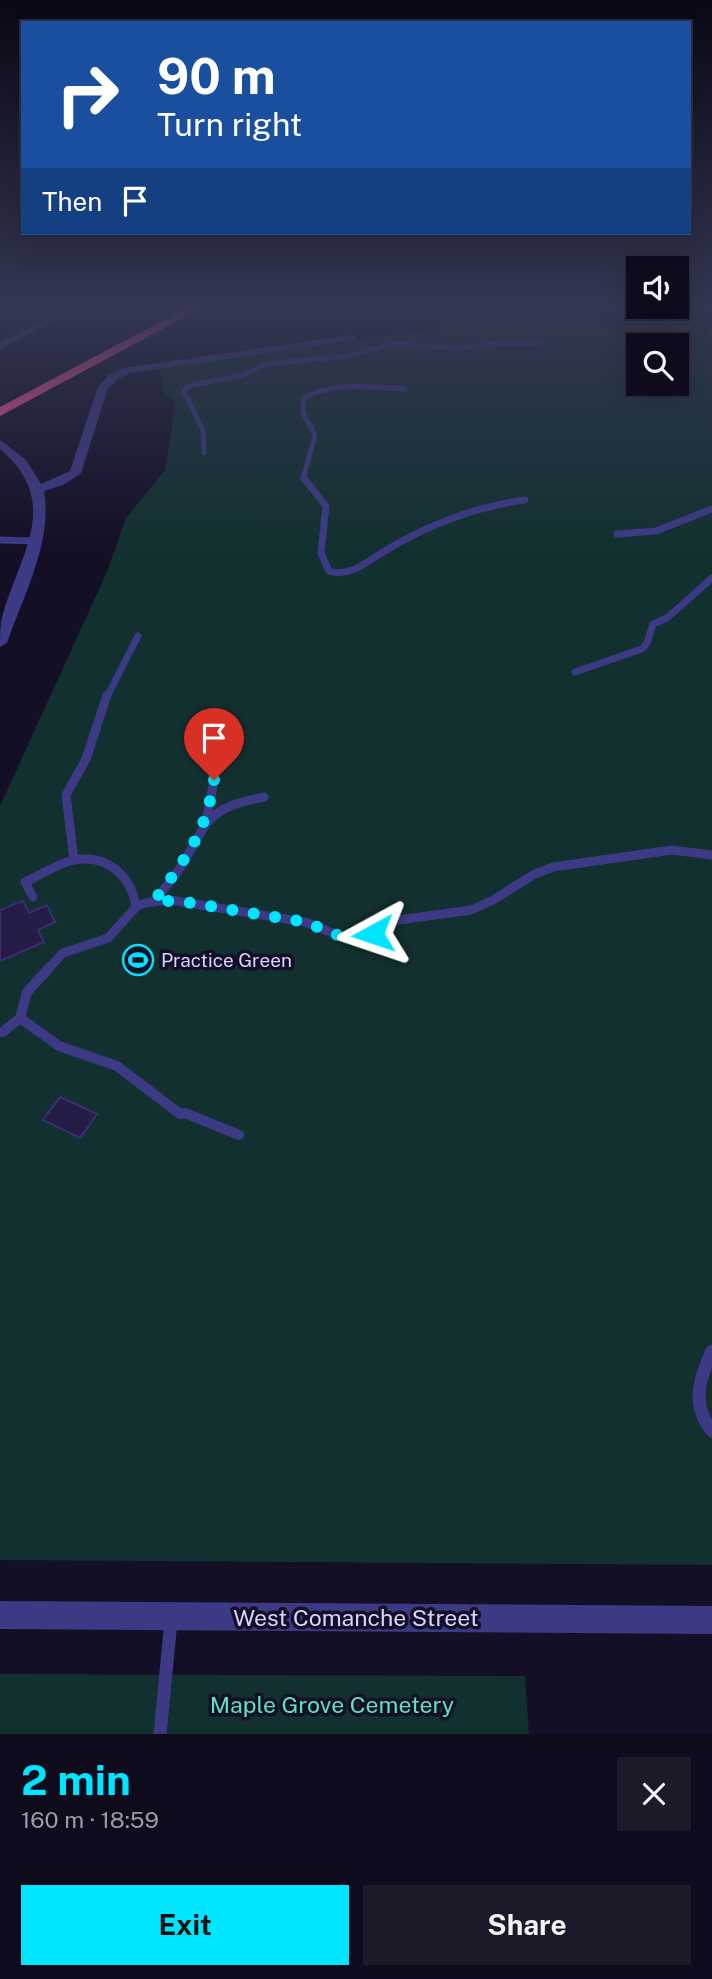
<!DOCTYPE html>
<meta charset="utf-8">
<style>
body{margin:0;font-family:"Public Sans",sans-serif;background:#1c1929;color:#f1f3f6;height:100vh;display:flex;flex-direction:column;font-size:26px;white-space:nowrap}
*{box-sizing:border-box;margin:0}
p{font-size:23px;color:#9b9ba3}
.icon{flex:none;width:38px;height:38px;fill:none;stroke:currentColor;stroke-width:2;stroke-linecap:round;stroke-linejoin:round}
.map{position:relative;height:1734px;overflow:hidden}
.sheet{display:flex;flex-direction:column;background:#0e0b1c;flex:1}
.sheet>*{flex:none}
.hud{position:absolute;left:21px;top:21px;width:670px;height:214px;border-radius:0px;box-shadow:0 7px 28px #0002,0 0 0 2px #2e2b3b;background:#1a4fa0;color:#fff;overflow:hidden}
.fabs{position:absolute;left:626px;top:256px;display:grid;gap:14px}
.fabs a{display:grid;place-items:center;width:63px;height:63px;border-radius:0px;background:#0e0b1c;box-shadow:0 7px 28px #0002,0 0 0 2px #2e2b3b;font-size:35px}
.pin{position:absolute;display:grid;place-items:center;width:60px;height:60px;color:#fff;margin:-72px -30px;border-radius:50% 50% 50% 0;rotate:-45deg;box-shadow:0 0 7px #0007}
.pin .icon{rotate:45deg}
.me{position:absolute;width:77px;margin:-38px;rotate:265deg;stroke-linejoin:round;filter:drop-shadow(0 0 5px #0008)}
.turn{display:flex;align-items:center;gap:24px;height:147px;padding:0 21px;font-size:32px}
.turn .icon{width:91px;height:91px;stroke-width:2.5}
.turn b{display:block;font-size:49px;line-height:60px}
.then{display:flex;align-items:center;height:66px;padding:0 21px;background:#0003;gap:14px;font-size:26px}
.round{display:grid;place-items:center;flex:none;width:74px;height:74px;border-radius:0px;background:#1c1929}
.headline{display:flex;align-items:center;justify-content:space-between;height:119px;padding:0 21px}
h1{font-size:42px;font-weight:700;line-height:52px;color:#00e5ff}
.primary-button{display:flex;gap:14px;margin-top:auto;padding:14px 21px}
.primary-button a{flex:1;height:80px;border-radius:0px;background:#00e5ff;color:#111;font-size:28px;font-weight:700;line-height:80px;text-align:center}
.primary-button a+a{background:#1c1929;color:#f1f3f6}
.map>svg:first-child{display:block}
.green{fill:#12302f;fill-rule:evenodd}
.building{fill:#241b47;stroke:#3b2d73;stroke-width:2}
.lines{fill:none;stroke-linecap:round;stroke-linejoin:round}
.lane-far4{stroke:#3d3a85;stroke-width:5}
.lane-far3{stroke:#3d3a85;stroke-width:7}
.lane-far2{stroke:#3d3a85;stroke-width:9}
.lane-far1{stroke:#3d3a85;stroke-width:10}
.lane{stroke:#3d3a85;stroke-width:13}
.street{fill:#3d3a85;fill-rule:evenodd}
.highway{fill:#ff4fa3;fill-rule:evenodd}
.route{stroke:#00e5ff;stroke-width:12;stroke-dasharray:0 21.6}
.labels{text-anchor:middle;stroke-width:7;stroke-linejoin:round;paint-order:stroke}
.poi-label{font-size:19px;fill:#d9d4ff;stroke:#130f26;text-anchor:start}
.near-street-label{font-size:23px;fill:#d9d4ff;stroke:#130f26}
.near-park-label{font-size:23px;fill:#5fe0c0;stroke:#130f26}
</style>
<div class="map">
<svg width="712" height="1734" viewBox="0 0 712 1734">
<rect width="100%" height="100%" fill="#130f26"/>
<path class="green" d="M445,316L712,317V1565L0,1560V806L106,574L126,518L165,470L176,400L165,396L158,367L438,329ZM639,345H677V383H639Z
M0,1674L525,1676L529,1734H0Z"/>
<path class="building" d="M23,901L29,913L47,905L55,922L38,930L44,942L0,961V910Z
M60,1097L97,1114L80,1138L43,1120Z"/>
<g class="lines">
<path class="lane-far4" d="M204,453L203,431L184,391L189,386L243,375L267,364L347,356L393,344L459,348L503,343H540
M303,479L315,435L303,413V399C331,381 372,387 404,389"/>
<path class="lane-far3" d="M304,478L326,506L321,553L329,571C349,578 367,562 383,552C427,525 474,507 525,500
M617,534L656,531L712,509
M0,540L35,541
M575,672L642,649L647,643L653,624L667,618L712,578
M107,697L138,636"/>
<path class="lane-far2" d="M207,817L214,780
M74,860L66,795L86,759L107,695
M33,897L25,882C40,875 54,866 70,861C104,852 131,874 136,907
M154,901C162,891 171,882 178,871C209,824 201,809 264,797
M49,968L63,953L108,938L136,907L145,903L170,900L305,922L345,938L368,941L384,922L471,910L493,900L533,875L553,867L672,850L712,855"/>
<path class="lane-far1" d="M20,1018L59,1046L117,1066L180,1114L185,1113L239,1135
M3,1032L20,1018L27,992L50,967"/>
<path class="lane" d="M712,1351C699,1379 691,1405 712,1431
M160,1734L171,1621"/>
<path class="street" d="M73,305H86L0,349V342Z
M351,335L355,336V340L130,373L117,379L108,388L81,473L63,485L44,491C53,542 23,596 7,643L0,647C0,639 0,629 1,621C17,557 65,504 0,449V440L26,460L41,484L70,471L98,387L109,375L123,368Z
M0,1601L712,1606V1634L0,1629Z"/>
<path class="highway" d="M192,305H207L0,416V407Z"/>
</g>
<linearGradient id="sky" x2="0" y2="1"><stop stop-color="#0a0815"/><stop offset="0.56" stop-color="#333752"/><stop offset="1" stop-color="#333752" stop-opacity="0"/></linearGradient>
<rect width="712" height="548" fill="url(#sky)"/>
<g class="lines">
<path class="route" d="M214,780C206,834 185,859 154,901H179L305,922L345,938L368,941L373,934"/>
</g>
<defs>
<g id="stadium-ring" transform="scale(1.575)"><circle r="9.5" fill="#130f26" stroke="#00e5ff" stroke-width="1.5"/><path d="M0-5a6.5 5 0 1 0 0 10a6.5 5 0 1 0 0-10ZM-3.5-1.8h7v3.6h-7Z" fill="#00e5ff"/></g>
</defs>
<g fill-rule="evenodd">
<use href="#stadium-ring" x="138" y="960"/>
</g>
<g class="labels">
<g class="poi-label">
<text x="161" y="967">Practice Green</text>
</g>
<g class="near-street-label">
<text x="356" y="1626">West Comanche Street</text>
</g>
<g class="near-park-label">
<text x="332" y="1713">Maple Grove Cemetery</text>
</g>
</g>
</svg>
<div class="fabs">
<a><svg class="icon" aria-label="sound" viewBox="0 0 24 24"><path d="M4 9h4l5-4v14l-5-4H4zM17 9q2 3 0 6"/></svg></a>
<a><svg class="icon" aria-label="search" viewBox="0 0 24 24"><circle cx="10" cy="10" r="6"/><path d="M15 15l6 6"/></svg></a>
</div>
<div class="pin" style="left:214px;top:780px;background:#d93025"><svg class="icon" aria-label="arrive" viewBox="0 0 24 24"><path d="M6 21V4h12l-3 4 3 4H6"/></svg></div>
<svg class="me" style="left:373px;top:934px" viewBox="-20 -20 40 40"><path d="M0-17L14 15 0 8-14 15z" fill="#00e5ff" stroke="#fff" stroke-width="4"/></svg>
<div class="hud">
<div class="turn"><svg class="icon" aria-label="right" viewBox="0 0 24 24"><path d="M7 20v-9h11M14 6l5 5-5 5"/></svg><div><b>90 m</b>Turn right</div></div>
<div class="then">Then<svg class="icon" aria-label="arrive" viewBox="0 0 24 24"><path d="M6 21V4h12l-3 4 3 4H6"/></svg></div>
</div>
</div>
<section class="sheet">
<div class="headline"><div><h1>2 min</h1><p>160 m · 18:59</p></div><a class="round"><svg class="icon" aria-label="close" viewBox="0 0 24 24"><path d="M6 6l12 12M18 6L6 18"/></svg></a></div>
<div class="primary-button"><a>Exit</a><a>Share</a></div>
</section>
